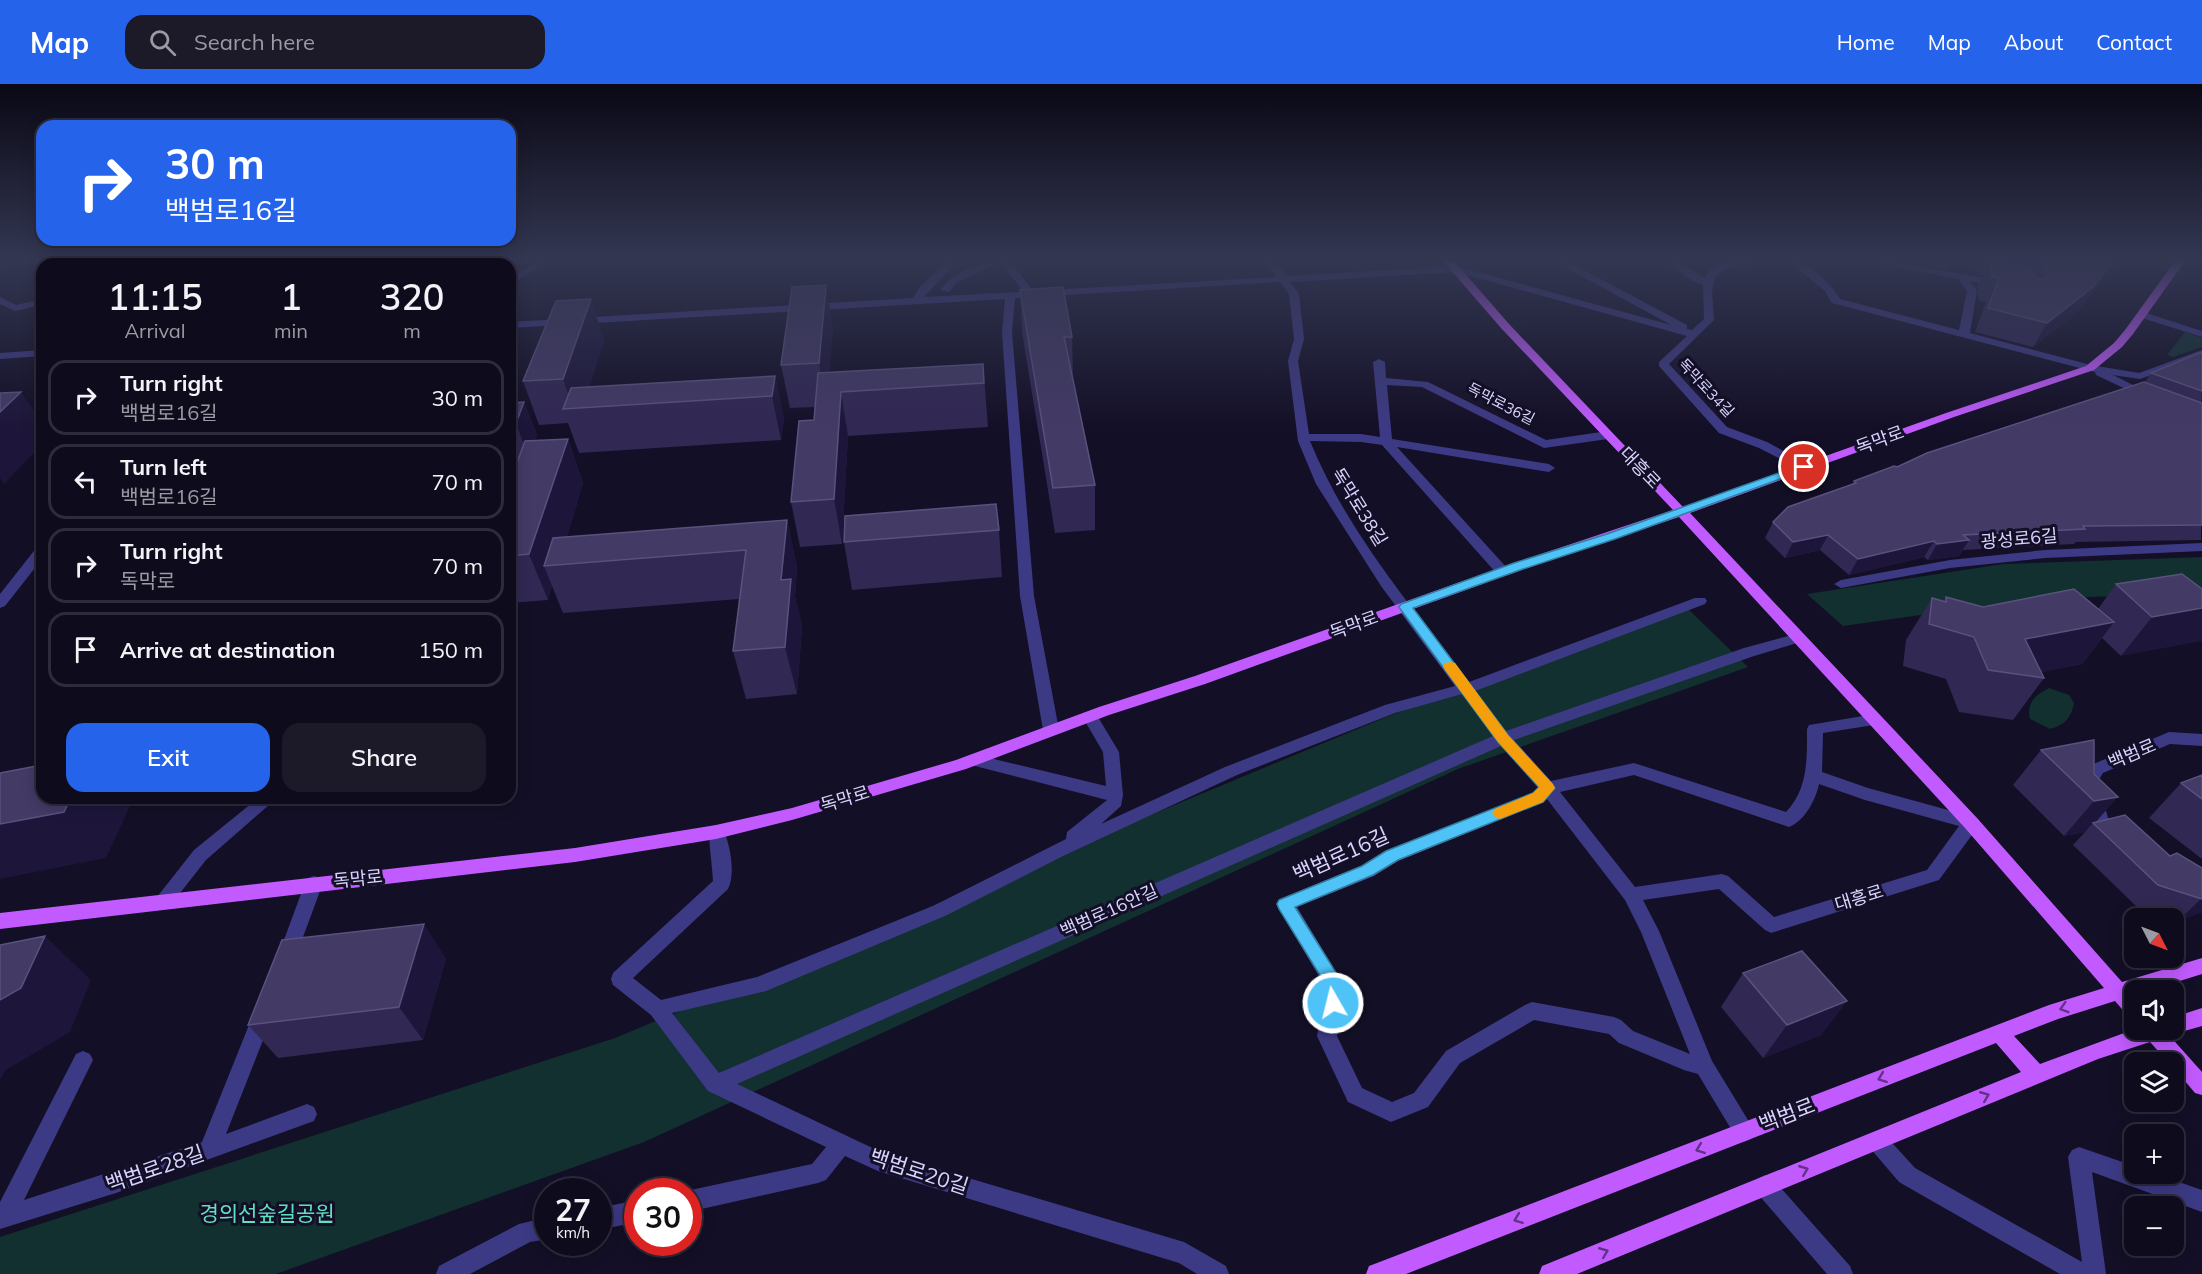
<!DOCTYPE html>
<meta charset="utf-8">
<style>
body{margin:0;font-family:Mulish,"Noto Sans KR",sans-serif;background:#1c1929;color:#f1f3f6;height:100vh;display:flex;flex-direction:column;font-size:22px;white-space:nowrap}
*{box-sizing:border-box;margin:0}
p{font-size:20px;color:#9b9ba3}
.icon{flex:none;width:33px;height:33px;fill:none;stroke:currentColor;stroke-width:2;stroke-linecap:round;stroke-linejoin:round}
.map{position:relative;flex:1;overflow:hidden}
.sheet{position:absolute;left:36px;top:174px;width:480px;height:546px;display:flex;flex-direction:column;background:#0e0b1c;border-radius:18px;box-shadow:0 3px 15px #0003,0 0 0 2px #2e2b3b}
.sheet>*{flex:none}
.top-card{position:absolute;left:36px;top:36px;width:480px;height:126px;border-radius:18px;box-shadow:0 3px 15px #0003,0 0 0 2px #2e2b3b;background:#2563eb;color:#fff;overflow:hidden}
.needle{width:39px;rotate:132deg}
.buttons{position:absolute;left:2124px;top:824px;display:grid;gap:12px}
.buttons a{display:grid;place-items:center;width:60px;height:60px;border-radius:12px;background:#0e0b1c;box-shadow:0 3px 15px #0003,0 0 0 2px #2e2b3b;font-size:30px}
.speed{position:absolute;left:534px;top:1094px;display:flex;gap:12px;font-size:30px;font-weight:700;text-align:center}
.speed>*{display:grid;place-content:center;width:78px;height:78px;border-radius:50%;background:#0e0b1c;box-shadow:0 3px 15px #0003,0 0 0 2px #2e2b3b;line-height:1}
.speed small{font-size:15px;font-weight:400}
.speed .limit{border:9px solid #d22;background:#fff;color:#111}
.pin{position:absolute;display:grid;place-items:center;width:51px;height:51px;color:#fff;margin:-26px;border:3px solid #fff;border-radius:50%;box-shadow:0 2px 6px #0007}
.me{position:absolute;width:66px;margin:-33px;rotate:352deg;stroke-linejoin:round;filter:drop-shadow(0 0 4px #0008)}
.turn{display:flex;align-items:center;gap:21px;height:126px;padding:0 30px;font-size:27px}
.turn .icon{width:78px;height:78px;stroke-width:2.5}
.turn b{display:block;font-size:42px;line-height:51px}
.eta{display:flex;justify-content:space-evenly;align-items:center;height:102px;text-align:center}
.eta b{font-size:36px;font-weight:600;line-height:42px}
.button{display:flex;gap:12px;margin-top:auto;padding:12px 30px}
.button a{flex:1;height:69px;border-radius:18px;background:#2563eb;color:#fff;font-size:24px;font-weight:600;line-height:69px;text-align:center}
.button a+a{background:#1c1929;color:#f1f3f6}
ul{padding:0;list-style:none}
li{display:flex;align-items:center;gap:18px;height:75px;margin:0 12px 9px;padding:0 18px;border:3px solid #2e2b3b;border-radius:18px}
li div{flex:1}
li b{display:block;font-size:22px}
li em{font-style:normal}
header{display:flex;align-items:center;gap:36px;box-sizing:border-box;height:84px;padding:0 30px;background:#2563eb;color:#fff}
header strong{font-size:28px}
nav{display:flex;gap:33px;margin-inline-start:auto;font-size:21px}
.search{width:420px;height:54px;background:#1c1929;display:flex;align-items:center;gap:15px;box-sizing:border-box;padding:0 21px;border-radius:18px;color:#9b9ba3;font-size:22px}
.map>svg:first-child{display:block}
.green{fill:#12302f}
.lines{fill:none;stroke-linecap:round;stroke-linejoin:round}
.minor{fill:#3d3a85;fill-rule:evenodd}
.major{fill:#c25bff;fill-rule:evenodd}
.wall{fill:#312854}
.shaded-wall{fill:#1d163a}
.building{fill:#433a66;stroke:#5a527e;stroke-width:1.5}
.oneway{stroke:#623188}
.route{fill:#4fc3f7;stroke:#337fa1;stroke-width:1.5}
.slow{fill:#f59e0b}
.labels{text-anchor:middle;stroke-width:6;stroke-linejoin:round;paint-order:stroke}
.far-street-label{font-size:15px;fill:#d9d4ff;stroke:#130f26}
.street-label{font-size:18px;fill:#d9d4ff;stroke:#130f26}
.near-street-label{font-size:21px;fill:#d9d4ff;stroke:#130f26}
.near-park-label{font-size:21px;fill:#5fe0c0;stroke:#130f26}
</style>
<header>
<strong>Map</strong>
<div class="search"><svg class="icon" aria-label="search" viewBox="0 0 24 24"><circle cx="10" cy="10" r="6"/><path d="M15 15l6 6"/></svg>Search here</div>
<nav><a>Home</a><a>Map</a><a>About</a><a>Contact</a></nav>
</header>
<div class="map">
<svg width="2202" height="1190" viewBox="0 0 2202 1190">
<rect width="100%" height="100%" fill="#130f26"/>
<path class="green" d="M2185,248L2202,254V263L2173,273L2167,271Z
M2202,473V509L2033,515L1843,542L1807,510L2003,480Z
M1688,525L1748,583L1458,685L644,1058L276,1190H0V1153L615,954L1391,631Z
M2049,604L2069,611L2074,619C2071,635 2064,641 2050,645L2030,635C2026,618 2036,611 2049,604Z"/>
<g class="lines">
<path class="minor" d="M273,177H284L282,180H271Z
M537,177H549L510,201V194Z
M944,177H954L953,182L924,213L1020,208V203L1000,178L956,199L949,208L940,206C956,185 985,177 1010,177L1030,203L1031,207L1276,193L1265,177H1275L1286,192L1456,182L1671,241L1554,177H1567L1687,241V245L1692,246L1704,235L1703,201L1691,196L1665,177H1677L1705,194C1714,175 1739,177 1758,177L1728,184L1716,192L1712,207L1714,236L1669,280L1727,343L1767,358L1808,380L1810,383L1808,386L1804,387L1759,364L1719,349L1659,282V278L1687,252L1456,188L1290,198L1299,210L1304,255L1298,277L1309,350H1361L1380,353L1373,278L1379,275L1385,278L1386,294L1428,298L1546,356L1608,347L1614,351L1608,355L1544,364L1422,303L1387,301L1392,355L1549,380L1555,384L1549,388L1397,363L1508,485L1510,488L1503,492L1498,491L1382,361L1361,358L1310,357C1346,446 1411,522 1469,598L1695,514H1705L1707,517L1705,520L1475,607L1506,647L1744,564L1799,549L1806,554L1804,557L1754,572L1514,656L1551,697L1634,679L1786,728C1808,705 1807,676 1807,645L1809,641L1875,630L1880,632L1883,636L1880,640L1823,649L1822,688L1868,704L1977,734L1979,739L1977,744L1939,796L1771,849L1765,846L1719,805L1643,816L1659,847L1712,977L1751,1041L1754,1048L1751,1055L1744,1058L1737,1055L1698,990L1684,986L1619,959L1609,950L1534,936L1460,979L1428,1023L1391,1038L1348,1018L1317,952L1326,904L1276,820L1279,815L1362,782L1386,767L1532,710L1538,704L1501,662L737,1000L881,1068L1184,1158L1226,1182L1229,1190H1197L1179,1179L878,1087L845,1072L826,1096L818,1099L688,1128V1107H686L812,1080L826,1063L708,1007L651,931L613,901L611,895L613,889L713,797C713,786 707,748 710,743L716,741L722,743C730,758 736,790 728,805L633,894L661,916L757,893L933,822L1066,755L1067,748L1107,716L967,680L965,676L967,672L973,670L1106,702L1103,668L1082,632L1085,628H1095L1119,668L1123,711L1121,722L1101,740L1225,683L1385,621L1455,602L1381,502L1316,400L1298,357L1288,277L1294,255L1289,210L1280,198L1015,214L1012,248L1034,512L1059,646L1057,650H1045L1043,646L1020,512L1002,248L1005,215L510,244V238L913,214L920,203L943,181ZM1462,610L1493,652L719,989L672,929L766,907L945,832L1063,772L1237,691L1395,629ZM1634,691L1789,743C1805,737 1816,715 1819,700L1865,716L1959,742L1927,786L1774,833L1728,792L1722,790L1635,803L1560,708ZM1547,715L1625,816L1641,848L1690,970L1633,947L1621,936L1614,933L1532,918L1525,921L1446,967L1414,1009L1392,1018L1362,1004L1337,952L1345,903L1297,823L1374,792L1398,777L1544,718Z
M1788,177C1808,177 1830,198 1840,215L1959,246L1967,207L1958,195L1867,177H1890L2005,198V202L2001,203L1970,197L1977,207L1970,249L2091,281L2139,289L2202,266V273L2140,295L2113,291L2147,308V312L2143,313L2096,291L2095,288L1832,219L1825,207Z
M0,213L16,221L42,215V221L15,227L0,220Z
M2143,228L2202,247V253L2139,233L2138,231Z
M42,266V272L0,275V269Z
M2202,459V467L2045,474L1950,484L1841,504L1834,500L1841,496L1950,476L2045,466Z
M42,462V475L5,522L0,524V510L37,463Z
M2169,648L2202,650V662L2170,660L2103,689L2098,697L2108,734L2121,743L2123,748L2121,753C2110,756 2098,748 2093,738L2082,697L2091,681Z
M258,714H277L206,776L169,823L163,825L157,823L154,818L157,813L194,766Z
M314,792L320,794L323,799L296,872L294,878L287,880L280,878L278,872L305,799L308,794Z
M263,922L270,925L273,931L226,1050L307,1020L314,1023L317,1030L314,1037L116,1109L0,1145V1118L76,970L83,967L90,970L93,976L24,1116L202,1058L253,931L256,925Z
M1877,1047L1884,1050L1915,1084L2082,1178L2068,1073L2072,1066L2079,1063L2134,1082V1089H2153L2202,1106V1128L2092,1088L2106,1190H2060L1899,1098L1870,1064L1867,1057L1870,1050Z
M1765,1091L1773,1095L1850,1182L1853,1190H1827L1757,1109L1754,1102L1757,1095Z
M638,1116V1138L598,1146V1124Z
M548,1133V1155L530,1158L470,1190H436L439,1182L519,1140Z"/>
<path class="major" d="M1443,177H1454L1509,240L1683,423L1946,329L2086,282L2114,259L2125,246L2175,177H2185L2133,250L2122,263L2094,286L1954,333L1690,429L1977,734L2122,898L2202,874V890L2151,906H2134V933L2127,931L2115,917L2058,935L2014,952L2040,980L2135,945H2174V933L2202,924V942L2174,950L2169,948L2168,950L2202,988V1011L2195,1009L2174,984V978H2168L2150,958L2098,975L1577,1190H1539L1542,1182L2021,988L1996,959L1406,1190H1366L1369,1182L1377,1179L2049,921L2104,904L1965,744L1679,433L1524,485L1205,600L1109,631L966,685L792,736L716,755L575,778L0,845V829L575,764L716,741L792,724L956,676L1099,623L1195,592L1514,479L1673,426L1501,244Z"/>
</g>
<path class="wall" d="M102,177H180L177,180H94Z
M419,177H483L484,179L420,180Z
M1916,177H1952L1946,185Z
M1975,177H2116L2079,227L2033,263L1975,248L1986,218L1979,217L1977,202L1983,192L1976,191Z
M1020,206L1072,253L1073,295L1095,401V446L1055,449L1022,248Z
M591,215L604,257L589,303L775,292L784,335L781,356L579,369L568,339L539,341L523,297Z
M833,243L829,289L983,280L988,343L848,352L842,460L800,463L791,418L814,336L815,323L790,324L781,281Z
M2202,268L2201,456L2076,458L2074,460L1963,466L1959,472L1928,476L1924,473L1849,491L1820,466L1785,474L1765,454L1773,438L1852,401L1854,397L2145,298L2151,289Z
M524,318L537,351L534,357L568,355L583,399L567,453L787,436L797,483L795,512L802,542L797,610L746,615L733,567L739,515L563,529L552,502L548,516L510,519V398L520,373H510V319Z
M999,446L1002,493L852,506L844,458Z
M2116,500L2202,505L2121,572L2102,554L2082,580L2041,588L2044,594L2013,636L1959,628L1946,595L1903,582L1906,556L1932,514L1944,517L1946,513L1983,523L2098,525Z
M2094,656L2095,738L2170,772L2202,784V828L2178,837L2174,836V834H2168L2137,823L2073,761L2085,748L2064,752L2013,701L2041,666Z
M2202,691V775L2149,734L2181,699Z
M446,874L423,956L278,974L248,941Z
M1743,889L1847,917L1821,951L1763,974L1721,923Z"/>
<path class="shaded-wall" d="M0,177H7L0,183Z
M115,177H142L144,180H116Z
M148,177H180L177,180H150Z
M468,177H483L484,179L469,180Z
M2113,177H2116L2079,227L2033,263L2047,239Z
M826,201L833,243L826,322L819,279Z
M591,215L604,257L583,324H573L563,295Z
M775,292L784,335L781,356L772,312Z
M21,308L42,338V361L4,400L0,394V328Z
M841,308L848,352L842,460L834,415Z
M524,318L537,351L528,372L516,339Z
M568,355L583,399L559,481L544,482L552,502L548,516L529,470Z
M787,436L797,483L795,512L802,542L797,610L785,563L781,496Z
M1828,451L1820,466L1785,474L1793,458Z
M1969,456L1959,472L1928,476L1937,460Z
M1934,457L1924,473L1849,491L1858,475Z
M2202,524V557L2121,572L2152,533Z
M2114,538L2082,580L2025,591V555Z
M2118,713L2094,740L2093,739L2085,748L2064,752L2094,717Z
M71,714H128L132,718L106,774L0,795V740Z
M2201,815H2202V828L2178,837Z
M424,840L446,874L423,956L399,923Z
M45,852L91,896L70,948L6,986L0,996V916Z
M1847,917L1821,951L1763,974L1787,941Z"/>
<path class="building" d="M102,177H120L118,180H94Z
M277,177H356V179L353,180H280Z
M2040,177H2113L2093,203L2047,239L1988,224L1999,194L1992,193L1990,178L2030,185L2037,195H2045L2048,189Z
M826,201L819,279L781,281L792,203Z
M1063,203L1072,253H1064L1095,401L1053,404L1020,206Z
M591,215L563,295L523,297L556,217Z
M2202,268V307L2151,289Z
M983,280L984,299L841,308L834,415L791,418L799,337L814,336L818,289Z
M775,292L772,312L563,325L571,304Z
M2144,298L2202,319V441L2083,442L2085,445L1963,451L1969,456L1937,460L1934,457L1858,475L1828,451L1793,458L1773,438L1788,423L1856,399L1854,397L1894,382L1897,383L1927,369Z
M21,308L0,328V309Z
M524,318L516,339H510V319Z
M568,355L529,470L510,472V398L525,357Z
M996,420L999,446L844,458L845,432Z
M787,436L781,496L791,495L785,563L733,567L746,466L544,482L553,454Z
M2182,490L2202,505V524L2152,533L2116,500Z
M2074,505L2114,538L2025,555L2044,594L1988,586L1974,553L1929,540L1932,514L1946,518V513L1983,523Z
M2094,656V690L2118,713L2094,717L2041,666Z
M42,681V714H71L64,728L0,740V689Z
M2202,691V715L2181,699Z
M2125,731L2170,772L2177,769L2202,784V815L2158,801L2093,739Z
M424,840L399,923L248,941L282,856Z
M45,852L21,904L0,916V861Z
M1802,867L1847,917L1787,941L1743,889Z"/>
<defs><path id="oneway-chevron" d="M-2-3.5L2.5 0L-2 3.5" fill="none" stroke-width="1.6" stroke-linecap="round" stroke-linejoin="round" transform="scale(1.5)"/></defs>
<g class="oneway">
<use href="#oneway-chevron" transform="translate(2064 924) rotate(163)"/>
<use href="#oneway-chevron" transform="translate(1882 994) rotate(159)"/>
<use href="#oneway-chevron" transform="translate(1985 1012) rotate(-22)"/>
<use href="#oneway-chevron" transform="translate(1700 1065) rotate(159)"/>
<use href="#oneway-chevron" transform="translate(1804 1086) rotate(-22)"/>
<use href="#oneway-chevron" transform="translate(1518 1135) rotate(159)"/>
<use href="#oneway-chevron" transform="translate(1604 1168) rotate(-22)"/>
</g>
<linearGradient id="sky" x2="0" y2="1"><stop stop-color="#0a0815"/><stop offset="0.51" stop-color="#333752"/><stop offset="1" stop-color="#333752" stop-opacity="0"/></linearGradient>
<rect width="2202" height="344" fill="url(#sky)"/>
<path class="route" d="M1804,380L1809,383L1808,385L1615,455L1523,485L1413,524L1508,651L1555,704L1543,718L1398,776L1373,791L1295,823L1345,903L1339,925L1333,927L1327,925L1324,919L1328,904L1279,825L1277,820L1279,816L1362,782L1386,767L1533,709L1539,703L1498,658L1401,526L1399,523L1401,520L1514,479L1607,450Z"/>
<path class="slow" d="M1450,578L1455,579L1508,651L1553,700L1555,704L1543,718L1500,735L1495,733L1492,729L1495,725L1533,709L1539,703L1498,658L1445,586L1443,582L1445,579Z"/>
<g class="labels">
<g class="far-street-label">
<text transform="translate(1706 304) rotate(47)" y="5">독막로34길</text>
<text transform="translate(1501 320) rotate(27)" y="5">독막로36길</text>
</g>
<g class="street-label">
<text transform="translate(1880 356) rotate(-20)" y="6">독막로</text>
<text transform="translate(1640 384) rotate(46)" y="6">대흥로</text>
<text transform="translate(1359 423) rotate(58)" y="6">독막로38길</text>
<text transform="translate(2019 455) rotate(-5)" y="6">광성로6길</text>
<text transform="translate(1354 541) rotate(-20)" y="6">독막로</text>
<text transform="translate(2132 670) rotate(-23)" y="6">백범로</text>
<text transform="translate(845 715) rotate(-17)" y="6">독막로</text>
<text transform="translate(358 795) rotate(-6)" y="6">독막로</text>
<text transform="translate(1859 814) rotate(-17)" y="6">대흥로</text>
<text transform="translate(1109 827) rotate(-24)" y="6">백범로16안길</text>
</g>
<g class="near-street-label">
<text transform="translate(1341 771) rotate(-24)" y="7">백범로16길</text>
<text transform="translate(1787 1031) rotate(-21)" y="7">백범로</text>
<text transform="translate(155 1085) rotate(-19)" y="7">백범로28길</text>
<text transform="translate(919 1088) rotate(18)" y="7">백범로20길</text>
</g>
<g class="near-park-label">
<text x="267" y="1137">경의선숲길공원</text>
</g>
</g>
</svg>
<div class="buttons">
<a><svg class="needle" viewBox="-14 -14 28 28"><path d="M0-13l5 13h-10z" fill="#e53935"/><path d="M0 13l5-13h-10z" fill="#9b9ba3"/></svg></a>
<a><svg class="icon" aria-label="sound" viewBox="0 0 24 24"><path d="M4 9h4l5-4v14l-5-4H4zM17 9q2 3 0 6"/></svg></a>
<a><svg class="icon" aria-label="layers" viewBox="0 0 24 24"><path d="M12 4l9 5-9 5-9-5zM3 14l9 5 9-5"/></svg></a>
<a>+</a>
<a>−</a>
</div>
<div class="speed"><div>27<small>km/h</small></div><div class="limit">30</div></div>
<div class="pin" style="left:1804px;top:383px;background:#d93025"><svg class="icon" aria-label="arrive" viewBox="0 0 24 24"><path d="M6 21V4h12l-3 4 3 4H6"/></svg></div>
<svg class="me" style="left:1333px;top:919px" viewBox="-20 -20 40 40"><circle r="17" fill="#4fc3f7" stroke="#fff" stroke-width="3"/><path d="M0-11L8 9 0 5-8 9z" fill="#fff"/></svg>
<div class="top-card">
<div class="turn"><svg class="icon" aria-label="right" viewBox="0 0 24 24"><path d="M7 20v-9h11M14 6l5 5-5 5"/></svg><div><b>30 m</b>백범로16길</div></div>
</div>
<section class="sheet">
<div class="eta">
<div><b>11:15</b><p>Arrival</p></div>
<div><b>1</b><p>min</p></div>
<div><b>320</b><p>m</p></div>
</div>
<ul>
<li><svg class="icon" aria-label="right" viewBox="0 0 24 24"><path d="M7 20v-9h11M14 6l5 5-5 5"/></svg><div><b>Turn right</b><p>백범로16길</p></div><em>30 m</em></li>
<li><svg class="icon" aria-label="left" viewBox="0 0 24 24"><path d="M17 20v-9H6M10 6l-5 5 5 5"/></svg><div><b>Turn left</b><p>백범로16길</p></div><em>70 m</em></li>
<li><svg class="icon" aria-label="right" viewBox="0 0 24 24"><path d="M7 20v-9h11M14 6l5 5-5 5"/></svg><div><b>Turn right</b><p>독막로</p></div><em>70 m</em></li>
<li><svg class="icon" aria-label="arrive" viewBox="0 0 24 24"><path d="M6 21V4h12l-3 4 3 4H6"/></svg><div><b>Arrive at destination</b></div><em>150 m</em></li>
</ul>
<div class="button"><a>Exit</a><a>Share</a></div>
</section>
</div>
